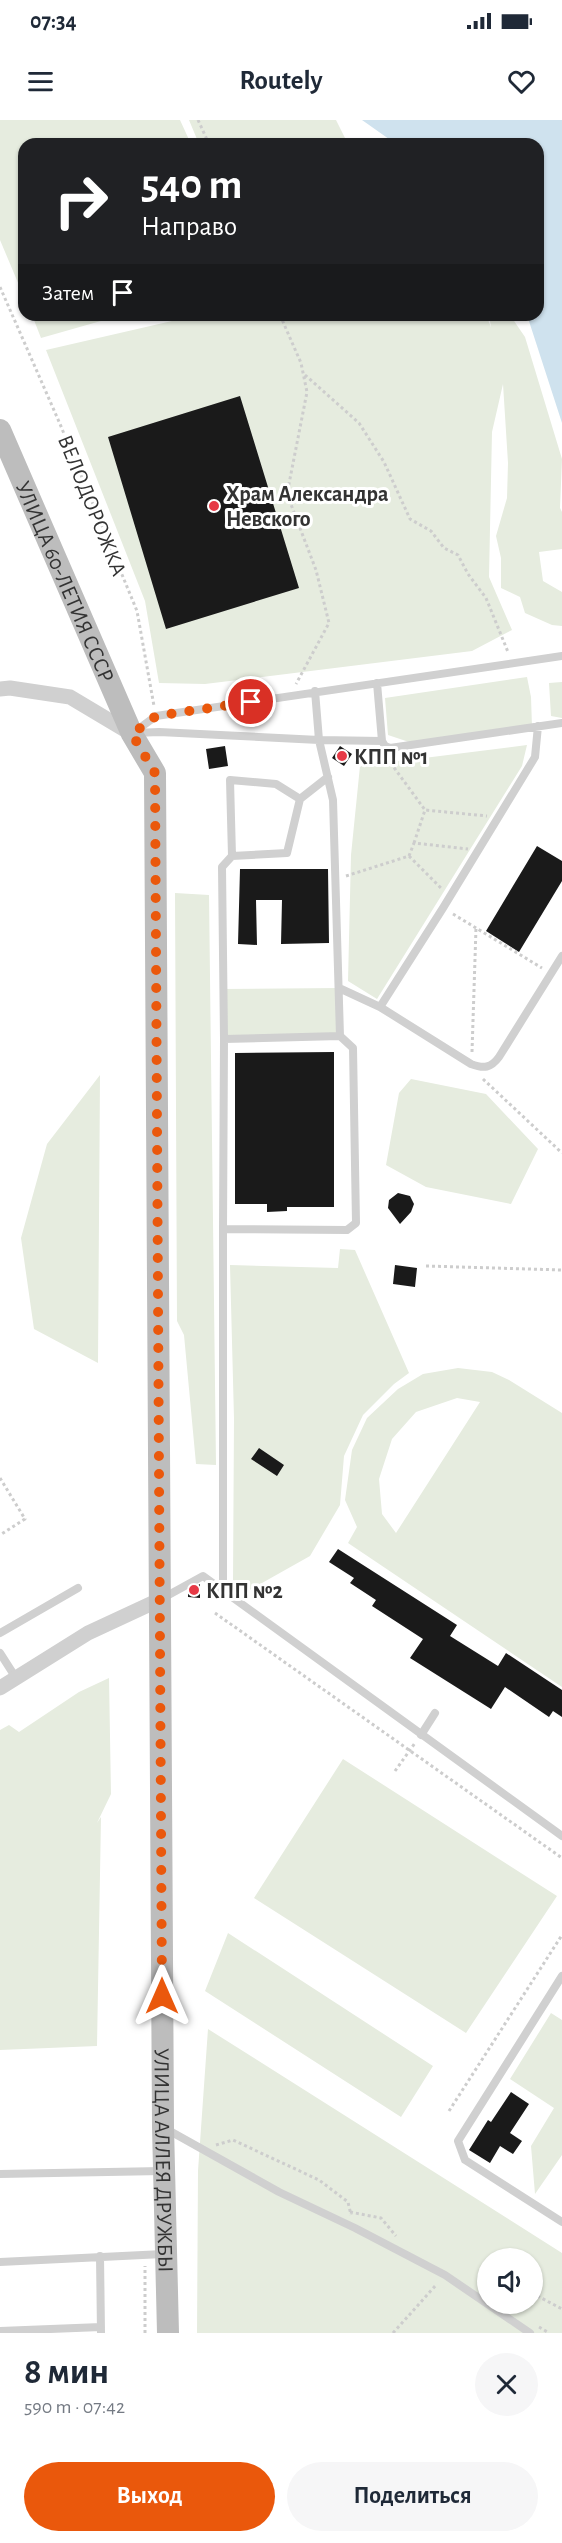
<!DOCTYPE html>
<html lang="ru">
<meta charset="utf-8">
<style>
body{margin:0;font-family:"Alegreya Sans",sans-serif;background:#f6f6f7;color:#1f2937;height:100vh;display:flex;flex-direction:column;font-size:22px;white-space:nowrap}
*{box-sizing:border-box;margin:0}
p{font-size:20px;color:#747a83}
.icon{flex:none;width:33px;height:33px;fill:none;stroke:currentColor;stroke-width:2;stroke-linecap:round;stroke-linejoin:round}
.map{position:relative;height:2213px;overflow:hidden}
.side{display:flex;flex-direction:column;background:#fff;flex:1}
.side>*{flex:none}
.guide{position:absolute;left:18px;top:18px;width:526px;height:183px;border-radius:18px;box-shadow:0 2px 4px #0004;background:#202124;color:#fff;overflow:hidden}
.controls{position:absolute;left:477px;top:2128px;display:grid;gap:12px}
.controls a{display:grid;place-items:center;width:66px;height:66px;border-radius:50%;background:#fff;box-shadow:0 2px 4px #0004;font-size:30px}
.pin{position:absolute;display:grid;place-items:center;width:51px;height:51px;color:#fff;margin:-26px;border:3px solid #fff;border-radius:50%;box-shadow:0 2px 6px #0007}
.me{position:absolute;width:66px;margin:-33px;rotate:0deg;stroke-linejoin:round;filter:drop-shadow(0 0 4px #0008)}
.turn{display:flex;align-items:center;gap:21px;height:126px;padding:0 24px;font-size:27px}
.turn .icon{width:78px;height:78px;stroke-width:2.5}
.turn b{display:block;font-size:42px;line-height:51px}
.then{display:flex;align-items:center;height:57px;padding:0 24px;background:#0003;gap:12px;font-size:22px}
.round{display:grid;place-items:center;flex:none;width:63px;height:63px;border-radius:32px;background:#f6f6f7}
.headline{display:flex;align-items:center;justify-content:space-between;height:102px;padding:0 24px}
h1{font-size:36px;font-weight:600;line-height:45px}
.primary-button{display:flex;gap:12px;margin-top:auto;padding:12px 24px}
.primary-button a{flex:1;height:69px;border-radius:36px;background:#ea580c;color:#fff;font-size:24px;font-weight:600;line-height:69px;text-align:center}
.primary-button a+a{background:#f6f6f7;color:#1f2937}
.status{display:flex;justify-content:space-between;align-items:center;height:42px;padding:0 30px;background:#fff;direction:ltr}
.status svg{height:16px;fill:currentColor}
header{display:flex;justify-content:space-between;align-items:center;height:78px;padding:0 24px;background:#fff;font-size:27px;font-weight:600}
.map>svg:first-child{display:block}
.green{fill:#e6ecdf;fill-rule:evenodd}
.water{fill:#cfe2ee}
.building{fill:#1a1a1a}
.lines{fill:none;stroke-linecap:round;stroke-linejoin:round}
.path{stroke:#cdcdcd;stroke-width:3;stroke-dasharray:3 3;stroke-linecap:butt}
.lane{stroke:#d0d0d0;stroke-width:8}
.street{stroke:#d0d0d0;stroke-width:15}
.secondary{stroke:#bdbdbd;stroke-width:22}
.route{stroke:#ea580c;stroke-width:10;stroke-dasharray:0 18}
.poi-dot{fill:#e63946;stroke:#fff;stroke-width:2}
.labels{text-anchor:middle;stroke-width:6;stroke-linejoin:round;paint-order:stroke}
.poi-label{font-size:22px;font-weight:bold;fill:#333;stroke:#fff;text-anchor:start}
.street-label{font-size:22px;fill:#333;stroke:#fff}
</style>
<div class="status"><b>07:34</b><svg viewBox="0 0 49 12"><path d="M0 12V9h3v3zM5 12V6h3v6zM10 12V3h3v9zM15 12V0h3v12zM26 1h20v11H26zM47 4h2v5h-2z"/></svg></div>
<header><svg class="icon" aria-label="menu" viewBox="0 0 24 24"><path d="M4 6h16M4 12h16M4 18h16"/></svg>Routely<svg class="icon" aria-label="heart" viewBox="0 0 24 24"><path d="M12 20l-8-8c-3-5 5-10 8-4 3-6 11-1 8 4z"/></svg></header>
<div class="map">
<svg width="562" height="2213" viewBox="0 0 562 2213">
<rect width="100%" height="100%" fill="#fff"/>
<path class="green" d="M0,0H180L191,24H24V177L0,120Z
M189,0H336L348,24H199Z
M32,195H122L41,218Z
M198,195H486L491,207L489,195H510L525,217L562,339L560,388L562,392V429L539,432L543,461L562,472V506L552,505L525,493L520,477L501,468V438L496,416L507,378L508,343L503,264L492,312L489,457L512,510L472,531L205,564L159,563L145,481L46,230Z
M527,557L531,577L532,607L415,624L388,615L385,578Z
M562,562V598L551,596L549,563Z
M527,625L522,646L377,879L348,861L351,735L360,646Z
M175,773L209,775L216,1345L196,1344L184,1215L177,1201Z
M339,868L340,916L224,919L223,869Z
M100,955L98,1243L34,1209L21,1118L47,1024Z
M411,959L486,974L538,1029L511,1084L426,1067L386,1045L399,973Z
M340,1129L355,1130L409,1253L394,1264L363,1295L344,1336L340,1385L310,1436L239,1476L233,1463L234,1298L230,1145L338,1148Z
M458,1248L492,1252L509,1260L562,1293V1567L348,1423L357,1407L345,1380L352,1330L367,1298L398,1269L423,1254ZM457,1278L480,1282L396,1413L382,1394L379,1359L392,1319L416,1292Z
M109,1558L111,1674L97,1703L101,1697L97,1926L0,1930V1610L9,1605L19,1612L79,1572Z
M343,1639L557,1776L466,1913L254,1778Z
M228,1813L433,1946L401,1997L205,1871Z
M551,1893L562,1900V2035L535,2074L531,2026L554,1988L510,1959Z
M208,1909L562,2133V2213H197L198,2051ZM488,2139H532V2184H488Z"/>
<path class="water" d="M362,0H562V303L527,195H538V24H396Z"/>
<path class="building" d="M240,276L299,468L166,509L108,317Z
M225,626L228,646L209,649L206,629Z
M340,626L352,634L344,646L332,638Z
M537,726L562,741V761L519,832L486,811Z
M240,749H328L329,823L281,824L282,780H256L257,825L238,824Z
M334,932V1087H287V1091L267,1092V1084H235V933Z
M398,1073L410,1076L414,1084L411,1092L400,1104L388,1088L389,1080Z
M395,1145L417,1148L415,1167L393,1164Z
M259,1328L284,1345L277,1356L251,1339Z
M338,1429L457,1505L450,1516L498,1546L506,1533L562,1570V1597L553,1591L549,1597L505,1567L491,1589L410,1538L423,1519L372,1486L376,1480L350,1463L354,1458L329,1442Z
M200,1464V1478L188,1477V1471Z
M511,1972L529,1984L510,2013L522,2021L513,2034L500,2026L490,2043L469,2030L488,2000L491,2002Z"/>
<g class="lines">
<path class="path" d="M198,0L209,24
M0,167L60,304L137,491L154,586
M280,195L301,243L307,272L287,374L316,450L329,503L296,564
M305,255L359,303L384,342L410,399L431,411L444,428L458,435L468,454L486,478L508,532
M387,638L425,690
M414,723L425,690L487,696
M409,736L442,769
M346,756L409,736L414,723L468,729
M453,794L542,848
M472,932L476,808
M483,959L562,1033
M426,1146L562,1150
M0,1358L25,1399L0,1415
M215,1493L562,1738
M395,1651L415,1623
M449,1991L562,1815
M216,2025L233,2020L319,2060L348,2082L351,2095
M350,2092L381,2098L396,2116
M532,2173L562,2189
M539,2207L549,2213
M145,2213V2146
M393,2213L437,2164"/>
<path class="lane" d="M377,563L382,621
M315,571L319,620L382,621L385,626L390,628L562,603
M133,613L156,596L562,536
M135,613L159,612L319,620L333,680L340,916L353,928L356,1103L347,1110L223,1109L224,919L340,916
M300,679L276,664L230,660L232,736L287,733L300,679L328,657
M339,868L380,887L471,944C484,949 491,948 499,937L562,836
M380,887L443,788L535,637L538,606
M224,919L222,747L232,736
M223,1109V1471
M163,1478L203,1456L562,1716
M0,1513L78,1468
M0,1533L16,1558
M421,1615L435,1593
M562,1856L458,2021L465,2040L562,2102
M168,2010L279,2072L355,2108L445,2155L530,2213
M0,2054L162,2051
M100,2136L101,2213
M0,2142L163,2134
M0,2211L101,2207"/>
<path class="street" d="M0,569L10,568L70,577L132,614
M0,1568L88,1513L159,1480"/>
<path class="secondary" id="s1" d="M0,310L132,614L155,653L163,2007L168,2213"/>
</g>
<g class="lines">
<path class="route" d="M162,1876L155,653L132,614L156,596L251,582"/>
</g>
<g class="poi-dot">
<circle cx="214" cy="386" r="6"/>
<circle cx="342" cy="636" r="6"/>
<circle cx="194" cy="1470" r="6"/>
</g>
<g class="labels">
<g class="poi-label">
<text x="226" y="381">Храм Александра<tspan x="226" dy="25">Невского</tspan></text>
<text x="354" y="644">КПП №1</text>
<text x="206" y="1478">КПП №2</text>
</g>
<g class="street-label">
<text transform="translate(93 385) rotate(68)" y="8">ВЕЛОДОРОЖКА</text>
<text dy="8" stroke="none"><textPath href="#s1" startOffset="165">УЛИЦА 60-ЛЕТИЯ СССР</textPath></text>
<text dy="8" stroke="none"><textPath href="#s1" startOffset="1764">УЛИЦА АЛЛЕЯ ДРУЖБЫ</textPath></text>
</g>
</g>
</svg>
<div class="controls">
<a><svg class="icon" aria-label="sound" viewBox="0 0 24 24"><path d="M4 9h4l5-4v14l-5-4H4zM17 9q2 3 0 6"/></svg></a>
</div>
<div class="pin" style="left:251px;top:582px;background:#d93025"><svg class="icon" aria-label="arrive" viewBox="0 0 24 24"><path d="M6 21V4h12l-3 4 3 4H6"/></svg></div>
<svg class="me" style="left:162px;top:1876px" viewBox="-20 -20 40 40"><path d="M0-17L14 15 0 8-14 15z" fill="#ea580c" stroke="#fff" stroke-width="4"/></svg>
<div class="guide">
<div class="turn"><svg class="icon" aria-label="right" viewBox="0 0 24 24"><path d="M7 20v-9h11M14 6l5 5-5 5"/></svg><div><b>540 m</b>Направо</div></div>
<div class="then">Затем<svg class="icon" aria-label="arrive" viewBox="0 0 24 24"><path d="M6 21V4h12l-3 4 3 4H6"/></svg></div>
</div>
</div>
<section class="side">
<div class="headline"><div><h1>8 мин</h1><p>590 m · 07:42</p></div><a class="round"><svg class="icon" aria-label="close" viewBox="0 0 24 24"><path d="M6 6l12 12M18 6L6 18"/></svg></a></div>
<div class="primary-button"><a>Выход</a><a>Поделиться</a></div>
</section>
